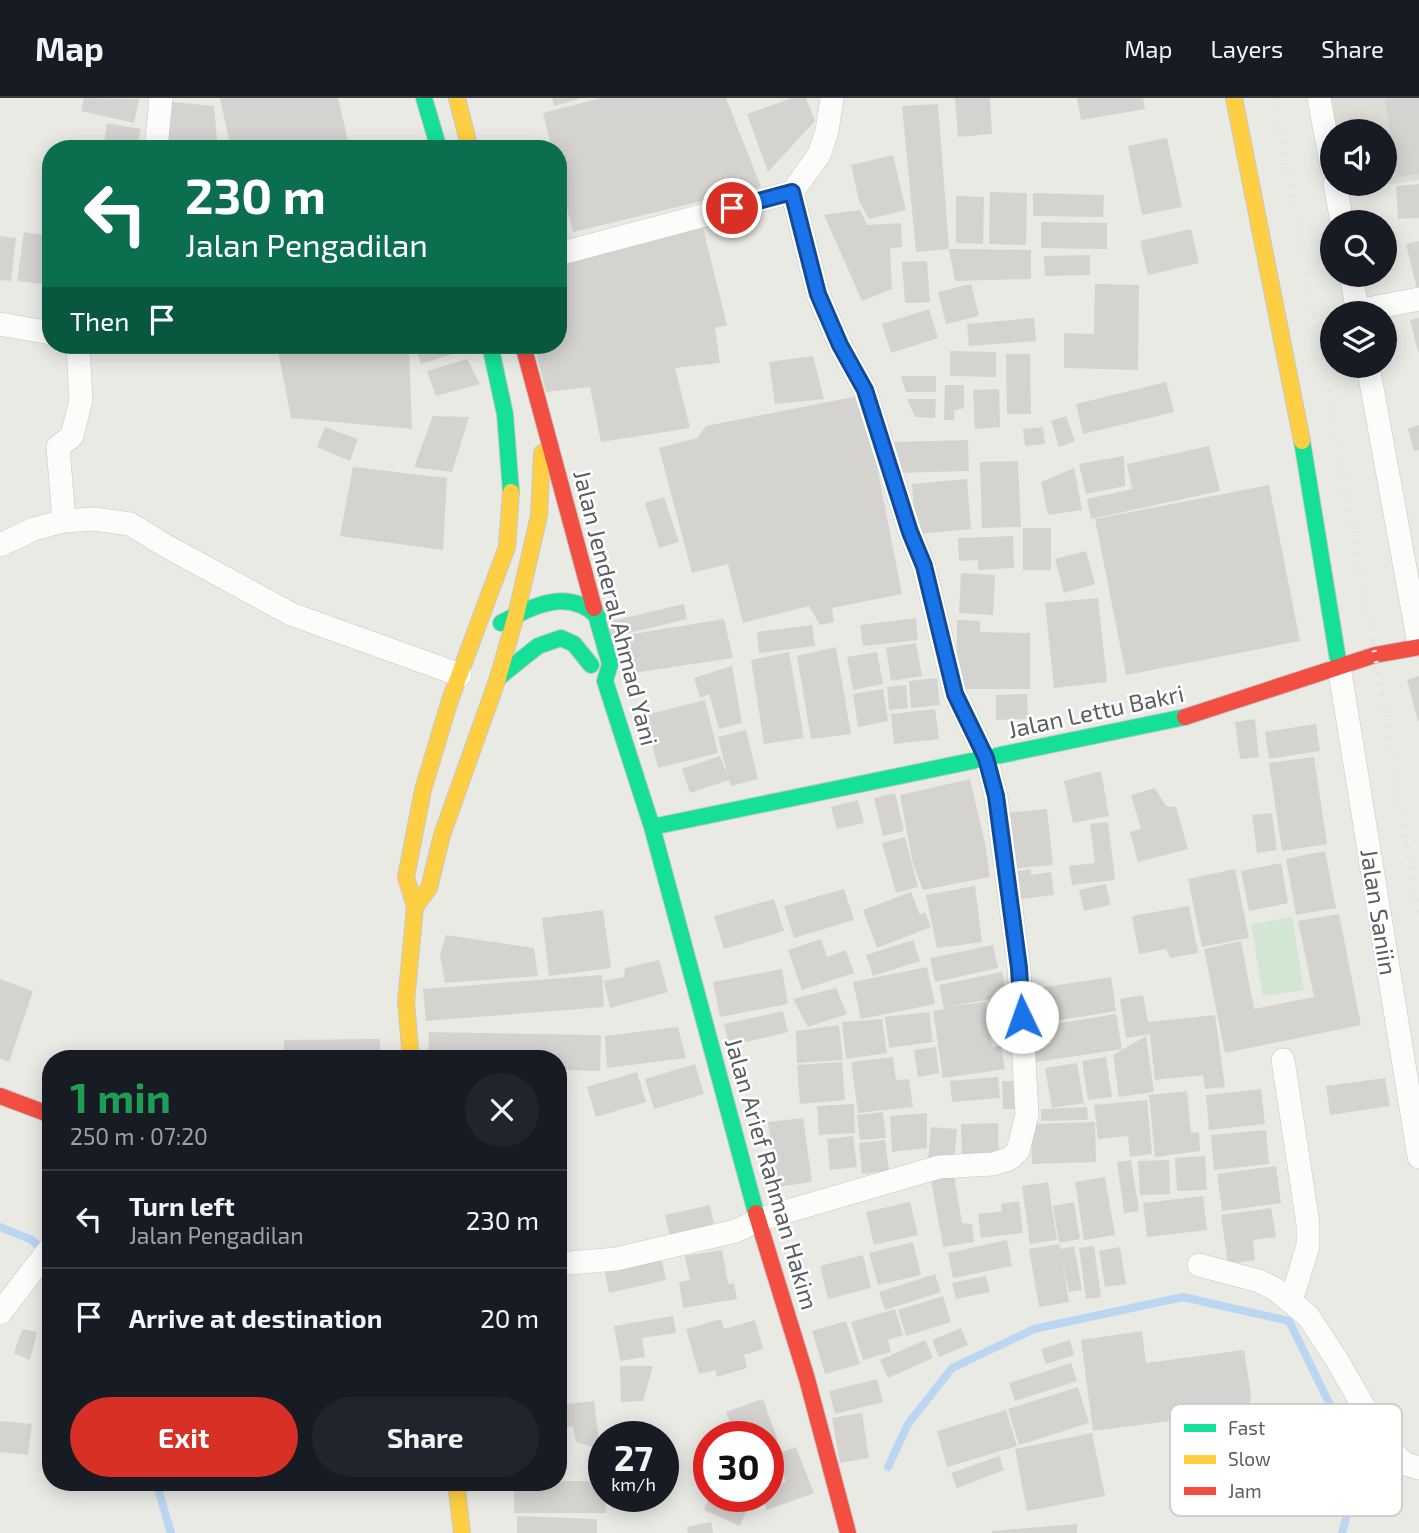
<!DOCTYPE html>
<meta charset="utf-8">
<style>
body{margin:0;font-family:"Exo 2",sans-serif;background:#20242c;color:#f1f3f6;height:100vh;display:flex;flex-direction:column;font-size:26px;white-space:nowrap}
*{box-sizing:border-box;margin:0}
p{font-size:23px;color:#9ea1a6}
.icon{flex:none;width:38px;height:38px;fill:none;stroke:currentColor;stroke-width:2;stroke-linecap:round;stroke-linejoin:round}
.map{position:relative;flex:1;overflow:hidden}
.side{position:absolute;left:42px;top:952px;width:525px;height:441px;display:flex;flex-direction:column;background:#171b24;border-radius:28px;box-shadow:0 4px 18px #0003}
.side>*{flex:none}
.guide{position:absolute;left:42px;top:42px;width:525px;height:214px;border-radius:28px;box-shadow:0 4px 18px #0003;background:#0b6e4f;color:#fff;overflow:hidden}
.controls{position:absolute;left:1320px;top:21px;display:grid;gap:14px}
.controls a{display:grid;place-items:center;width:77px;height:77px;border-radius:50%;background:#171b24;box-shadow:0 4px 18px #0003;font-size:35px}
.speed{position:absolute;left:588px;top:1323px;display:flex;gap:14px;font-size:35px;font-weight:700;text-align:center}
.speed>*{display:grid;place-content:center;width:91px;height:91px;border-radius:50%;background:#171b24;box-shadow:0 4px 18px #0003;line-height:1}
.speed small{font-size:18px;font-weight:400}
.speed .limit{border:10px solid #d22;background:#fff;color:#111}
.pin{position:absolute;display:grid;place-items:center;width:60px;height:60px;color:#fff;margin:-30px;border:4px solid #fff;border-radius:50%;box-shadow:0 2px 7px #0007}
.me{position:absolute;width:77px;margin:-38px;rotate:357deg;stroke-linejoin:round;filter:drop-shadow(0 0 5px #0008)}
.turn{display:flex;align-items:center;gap:24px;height:147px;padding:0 28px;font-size:32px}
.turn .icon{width:91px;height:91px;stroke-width:2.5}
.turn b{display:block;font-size:49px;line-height:60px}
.then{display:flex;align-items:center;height:66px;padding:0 28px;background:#0003;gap:14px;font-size:26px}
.round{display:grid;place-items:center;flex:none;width:74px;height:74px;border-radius:37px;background:#20242c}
.headline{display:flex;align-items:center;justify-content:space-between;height:119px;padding:0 28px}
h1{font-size:42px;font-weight:700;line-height:52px;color:#1e9e55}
.cta{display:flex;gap:14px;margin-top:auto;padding:14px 28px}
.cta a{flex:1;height:80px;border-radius:42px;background:#d93025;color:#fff;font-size:28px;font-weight:700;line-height:80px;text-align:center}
.cta a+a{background:#20242c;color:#f1f3f6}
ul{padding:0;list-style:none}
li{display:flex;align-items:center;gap:21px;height:98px;padding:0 28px;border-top:2px solid #363941}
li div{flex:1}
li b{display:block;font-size:26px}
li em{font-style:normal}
header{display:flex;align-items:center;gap:42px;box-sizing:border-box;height:98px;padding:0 35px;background:#171b24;border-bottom:2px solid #363941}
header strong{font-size:33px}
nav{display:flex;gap:38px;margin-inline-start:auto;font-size:24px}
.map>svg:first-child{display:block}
.education{fill:#dddcd5}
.green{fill:#d3e6d3}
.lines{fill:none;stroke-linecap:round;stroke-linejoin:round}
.stream{stroke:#bcd6f1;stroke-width:8}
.building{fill:#d4d3d0}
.street-casing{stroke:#c6c6c6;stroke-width:24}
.fast-casing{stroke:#c7c7c7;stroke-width:18}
.slow-casing{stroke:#c7c7c7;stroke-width:18}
.jam-casing{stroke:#c7c7c7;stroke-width:18}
.street{stroke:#fcfcfb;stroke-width:23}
.fast{stroke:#16e098;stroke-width:16}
.slow{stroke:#ffcf43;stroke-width:16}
.jam{stroke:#f24e42;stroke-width:16}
.rail{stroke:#e2e2e2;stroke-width:5;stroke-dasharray:2 9;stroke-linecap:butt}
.route-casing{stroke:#114b97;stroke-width:18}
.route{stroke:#1a73e8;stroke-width:12}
.labels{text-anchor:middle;stroke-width:5;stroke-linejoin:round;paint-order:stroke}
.street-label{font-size:24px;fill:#5b5d62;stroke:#fff}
.key{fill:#fff;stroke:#ceced0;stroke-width:2}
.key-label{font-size:19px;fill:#5b5d62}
</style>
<header>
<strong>Map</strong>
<nav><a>Map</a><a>Layers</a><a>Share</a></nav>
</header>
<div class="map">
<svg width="1419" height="1435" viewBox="0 0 1419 1435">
<rect width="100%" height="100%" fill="#eaeae5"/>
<path class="education" d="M1328,0H1419V82L1341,93L1340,86H1384V33H1333Z"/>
<path class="green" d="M1292,819L1304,892L1263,898L1251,826Z"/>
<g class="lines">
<path class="stream" d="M0,1129L32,1142L45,1155
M888,1369L908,1326L952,1270L1034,1231L1183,1199L1289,1223L1361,1370L1342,1435
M156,1384L171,1435"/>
</g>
<path class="building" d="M84,0L139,1L134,25L81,13Z
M220,0H338L350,51H231Z
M552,0H579V1L554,8Z
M601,0H726L761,89L573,134L558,75V51H552L543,15Z
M792,0H806L815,23L768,74L747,16Z
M955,0H990L992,36L958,39Z
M1077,0H1143L1145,11L1081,22Z
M1385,0H1419V76L1396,79Z
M163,3L214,8L218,51H160Z
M938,6L949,151L916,154L902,8Z
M107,25L141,31L137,51H103Z
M1388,33L1393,81L1384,82V34Z
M1167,40L1182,109L1142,117L1128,48Z
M893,57L906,112L869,121L859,103L851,67Z
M1419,86V120L1398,121L1396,88Z
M990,94L1027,95L1026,147L989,146Z
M1033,95L1104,97L1103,119L1033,118Z
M956,98L984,99L983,146L956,145Z
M860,112L867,127L901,125L902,149L890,150L892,191L862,203L824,117Z
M1041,124L1107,125V151L1041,150Z
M703,130L727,227L715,230L720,265L675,270L690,330L601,344L590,289L546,294L534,247H558V165Z
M1191,131L1199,165L1148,177L1140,143Z
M24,134L51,138V187L17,183Z
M0,138L16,140L11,183L0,182Z
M1419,143V195H1418L1406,146Z
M949,151L1031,152V181L955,183Z
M1090,157V177L1045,178L1044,158Z
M927,163L930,204L905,205L902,164Z
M971,186L979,218L946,226L938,194Z
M1095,186L1139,187L1138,272L1064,270V235L1094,236Z
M929,211L938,240L891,255L882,226Z
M1034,220L1036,243L969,248L967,226Z
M1419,220V254H1418L1410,222Z
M414,247H467L468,251L421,266Z
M409,250L412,331L291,320L278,253Z
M950,253L996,254V279L950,278Z
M1006,256H1030L1031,316H1007Z
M813,258L824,301L775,306L769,264Z
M467,261L480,286L436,298L427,273Z
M901,278H936V294H906Z
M1166,284L1174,314L1083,336L1076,306Z
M945,287H964V310L954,313V322H944Z
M999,291L1000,329L975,331L973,292Z
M863,297L902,496L832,510L834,524L820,527L809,508L743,525L728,466L692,475L659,350L697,340L706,328Z
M907,301H936L935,320L915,319Z
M433,318L469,319L452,374L414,369Z
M1066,318L1075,343L1059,349L1051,323Z
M1419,327V352L1414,353L1408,331Z
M325,329L358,341L350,363L317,349Z
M1043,329L1045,346L1025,348L1023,331Z
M968,342L969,373L895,375L894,344Z
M1209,348L1220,393L1091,421L1087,401L1132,391L1127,366Z
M1124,358L1125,388L1086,396L1079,366Z
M1018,363L1021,429L982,430L980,364Z
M353,369L447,380L443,452L340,438Z
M1074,370L1082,412L1048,417L1041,384Z
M967,381L971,431L916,436L912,386Z
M1269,387L1300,543L1126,577L1095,421Z
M664,399L679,444L659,450L645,405Z
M1023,430H1051V472H1023Z
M1013,438L1014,470L978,472V462L959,463L958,440Z
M1086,453L1095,486L1064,495L1055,461Z
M961,475L995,477L993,517L959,515Z
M1098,500L1107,584L1054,590L1045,505Z
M684,506L687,521L611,539L607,524Z
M916,520L918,542L863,548L860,527Z
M724,521L733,560L633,575L627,537Z
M957,522L980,523V534L1030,535V591H956Z
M812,527L815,548L759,555L757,534Z
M916,545L922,578L891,583L886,550Z
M836,549L851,636L811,641L797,558Z
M789,554L804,640L764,646L751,562Z
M877,554L883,586L853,592L847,559Z
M732,568L742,625L719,631L709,596L700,600L694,580Z
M1419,578V623H1418L1407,582Z
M937,580L940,607L911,610L909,583Z
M906,587L908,610L889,612L887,589Z
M883,591L888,623L858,629L853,596Z
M1027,596L1028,621L996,622V597Z
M705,602L718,655L658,670L645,617Z
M935,611L939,641L894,646L891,616Z
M1255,621L1259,659L1240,661L1235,624Z
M1316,626L1320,653L1269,661L1265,634Z
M746,632L758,681L731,688L729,682L690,695L682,671L720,658L728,679L718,639Z
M1314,659L1327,746L1282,753L1269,665Z
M1101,673L1109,718L1073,725L1064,683Z
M970,681L986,750L990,779L923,792L913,766L900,697Z
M1155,690L1166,708L1176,709L1188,751L1138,764L1130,734L1141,731L1131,697Z
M895,695L904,733L883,738L874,700Z
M858,702L864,725L837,731L831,709Z
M1047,711L1053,767L1009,771L1004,715Z
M1272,715L1277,752L1257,755L1252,717Z
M1108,724L1115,782L1072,787L1069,768L1095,765L1090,726Z
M905,739L918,789L896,795L882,745Z
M1325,753L1336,810L1296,817L1286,761Z
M1281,765L1288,805L1249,813L1241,773Z
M1031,771V777L1051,774L1054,797L1015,802L1011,774Z
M1235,771L1249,840L1202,849L1188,781Z
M1106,786L1110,807L1084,813L1079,792Z
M975,788L982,844L937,850L926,797Z
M844,791L854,822L794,840L784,808Z
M911,794L920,817L925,814L931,829L877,850L863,812Z
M774,801L784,833L724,851L714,818Z
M1189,808L1198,855L1170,860L1166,851L1139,856L1132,818Z
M603,812L611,870L549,878L542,820Z
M1339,816L1361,927L1225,955L1204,851L1241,843L1254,911L1314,899L1298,823Z
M446,837L534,850L538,878L445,885L440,857Z
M821,841L827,859L846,852L854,875L802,892L788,852Z
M913,842L920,863L873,878L866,857Z
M993,847L998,870L935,884L930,860Z
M659,862L668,894L610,910L604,883L624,879L625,870Z
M927,869L935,906L861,921L853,884Z
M782,871L788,906L720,919L713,884Z
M1002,874L1007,898L948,909L985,904L992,949L1001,947L1005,971L943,980L933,913L944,911L939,887Z
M602,877L604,909L426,923L423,891Z
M1111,879L1116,913L1031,927L1025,892Z
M0,881L33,893L9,964L0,960Z
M836,890L847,916L808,929L793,901Z
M1143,897L1148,924L1215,917L1225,989L1205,991L1203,977L1155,982L1150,936L1126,940L1120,901Z
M783,913L788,934L729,948L724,926Z
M929,914L933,944L889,950L885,919Z
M1116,916L1122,951L1036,964L1030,930Z
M882,921L887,955L846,961L842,924Z
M839,927L843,962L797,965L796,933Z
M678,929L686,960L607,970L605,938Z
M429,934L601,937L600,973L558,972V961H428Z
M1146,938L1154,994L1119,999L1113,957Z
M380,941V961H284V942Z
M936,949L939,975L918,979L914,952Z
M893,959L896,982L909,981L913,1009L858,1015L851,964Z
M1106,959L1112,999L1088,1002L1082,963Z
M842,964L845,1002L800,1006L797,967Z
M1077,965L1084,1005L1052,1010L1045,970Z
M695,966L704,996L654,1011L645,981Z
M637,974L646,1004L596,1019L587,989Z
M998,979L1000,1000L952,1004L950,983Z
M1385,980L1390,1008L1330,1017L1326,988Z
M1002,983H1016L1015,1011H1003Z
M1261,991L1265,1026L1209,1032L1206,997Z
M1187,993L1191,1035L1199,1034L1200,1053L1155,1059L1149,997Z
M1147,1002L1152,1056L1130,1059L1128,1038L1098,1041L1094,1007Z
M854,1006L855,1035L819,1037L817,1008Z
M1087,1009L1088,1022L1041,1023V1011Z
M883,1014L886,1040L860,1042L857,1017Z
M927,1015V1050L892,1054L890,1018Z
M803,1020L812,1084L777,1089L768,1024Z
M1095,1024L1096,1064L1032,1066L1031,1026Z
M998,1025L999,1060L962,1062L961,1026Z
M931,1029L957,1031L954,1063L928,1061Z
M1266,1032L1269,1066L1214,1072L1211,1037Z
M853,1038L857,1069L830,1072L827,1041Z
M885,1042L889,1073L862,1076L859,1045Z
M1205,1058L1207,1092L1177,1093L1175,1060Z
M1131,1062L1139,1113L1124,1115L1117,1064Z
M1169,1062L1170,1096L1140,1097L1138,1063Z
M1276,1068L1281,1105L1222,1113L1217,1076Z
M954,1078L962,1125L972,1126L974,1144L943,1149L931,1082Z
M1105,1079L1115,1137L1084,1142L1075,1084Z
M1048,1084L1057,1142L1030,1146L1022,1088Z
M1203,1098L1207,1132L1147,1139L1143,1105Z
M1019,1103L1023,1135L981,1140L978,1116L1002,1113L1001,1106Z
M910,1104L918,1137L874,1147L866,1114Z
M1074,1104L1080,1141L1059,1145L1053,1108Z
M710,1107L715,1132L671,1143L665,1117Z
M1271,1110L1276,1139L1253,1142L1255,1162L1228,1166L1221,1117Z
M1007,1142L1012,1168L953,1180L948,1155Z
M913,1144L921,1177L878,1187L869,1155Z
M1059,1146L1061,1151L1074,1148L1082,1192L1069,1194L1063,1164L1069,1204L1039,1209L1029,1151Z
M1094,1148L1101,1199L1086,1201L1079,1150Z
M1120,1149L1126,1186L1105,1189L1099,1153Z
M722,1152L728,1186L734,1185L737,1201L683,1210L679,1184L690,1182L685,1158Z
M863,1157L871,1190L828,1201L820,1168Z
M661,1158L666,1182L609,1195L604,1170Z
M935,1176L941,1194L885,1212L879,1194Z
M986,1178L990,1194L956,1201L952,1185Z
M943,1198L951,1224L906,1238L898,1212Z
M895,1211L903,1237L888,1242L891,1254L863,1262L851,1224Z
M45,1214L51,1216V1231L41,1229Z
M673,1218L676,1235L642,1240L645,1259L620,1263L614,1228Z
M721,1221L724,1231L755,1222L763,1251L744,1257L747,1270L717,1279L715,1272L699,1276L686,1231Z
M846,1223L860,1266L825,1276L812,1233Z
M961,1230L968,1247L939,1259L932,1242Z
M22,1231L37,1234L30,1262L14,1255Z
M1142,1233L1146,1265L1244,1252L1251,1296L1245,1340L1181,1353L1177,1322L1093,1333L1081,1242Z
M925,1242L933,1260L888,1280L880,1262Z
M1070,1242L1074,1257L1046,1266L1041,1251Z
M1071,1265L1077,1283L1015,1303L1009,1285Z
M620,1268H653L643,1303L621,1304Z
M877,1281L883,1304L835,1316L829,1293Z
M1078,1289L1089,1325L1019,1347L1008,1311Z
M763,1301L778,1343L768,1346V1339H735L726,1314Z
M594,1303L600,1351L576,1344L573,1328L558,1330V1307Z
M1006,1312L1017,1348L947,1369L937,1333Z
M862,1315L869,1360L840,1365L832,1320Z
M0,1323L32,1326L28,1357L0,1354Z
M1092,1335L1105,1398L1027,1413L1015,1351Z
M796,1349L814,1395L767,1412L762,1398H768V1390L786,1384L776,1356Z
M999,1358L1004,1372L957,1390L951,1375Z
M558,1383H604L606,1415H514V1384Z
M710,1398H743L751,1401L740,1428L704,1412Z
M517,1418L597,1421V1435H517Z
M711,1424L713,1435H688L687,1429Z
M1077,1426V1435H992V1433Z"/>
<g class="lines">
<g class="street-casing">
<path id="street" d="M1319,0L1332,70
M156,51L161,0
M1335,86L1342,124
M558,156L792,94L819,57L827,33L832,0
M1351,177L1358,215
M1357,213L1419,201
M0,226L51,235
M1368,268L1419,546
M64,423L58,349L72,338L81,302L78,247
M0,447L34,431L64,423L94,421L130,426L166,448L291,516L460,577
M1339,568L1419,1059
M1283,962L1308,1126V1148L1291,1203
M558,1166L616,1161L736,1133L758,1122L939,1069L993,1066L1009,1061L1018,1053L1027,1017L1019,870L996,698L986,660L955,596L924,469L910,434L865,292L840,247L818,196L792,94
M1199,1167L1259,1183L1275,1191L1308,1218L1337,1262L1388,1352L1406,1366L1419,1370
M0,1215L51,1149"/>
</g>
<g class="fast-casing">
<path id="fast" d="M424,0L439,51
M490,247L505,316L511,394
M1302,343L1339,568
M594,510L610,566L605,583L652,729L756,1115
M501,525C533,508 568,489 598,519
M498,580L538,548L561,540L574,546L591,567
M652,729L1185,619"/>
</g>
<g class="slow-casing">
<path id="slow" d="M457,0L470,51
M1234,0L1302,343
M415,809L429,790L442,737L498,580L516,517L539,418L542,355
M411,961L406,904L415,809L406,779L423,692L450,602L507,449L511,394
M456,1384L462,1435"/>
</g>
<g class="jam-casing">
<path id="jam" d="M523,247L594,510
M1185,619L1375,557L1419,549
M0,998L51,1017
M756,1115L807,1281L848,1435"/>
</g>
<use href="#street" class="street"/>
<use href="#fast" class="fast"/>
<use href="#slow" class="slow"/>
<use href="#jam" class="jam"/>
<path class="rail" d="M1275,0L1375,557L1419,820"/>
</g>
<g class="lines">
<g class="route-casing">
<path id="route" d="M732,110L792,94L818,196L840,247L865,292L910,434L924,468L955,596L986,660L996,698L1019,870L1022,919"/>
</g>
<use href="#route" class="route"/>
</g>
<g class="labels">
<g class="street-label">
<text transform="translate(615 510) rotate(76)" y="8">Jalan Jenderal Ahmad Yani</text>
<text transform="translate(1096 614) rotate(-12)" y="8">Jalan Lettu Bakri</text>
<text transform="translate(1378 814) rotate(81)" y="8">Jalan Saniin</text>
<text transform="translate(771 1076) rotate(74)" y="8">Jalan Arief Rahman Hakim</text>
</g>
</g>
<rect x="1170" y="1306" width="232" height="112" rx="10" class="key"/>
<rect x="1184" y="1326" width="32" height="8" fill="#16e098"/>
<rect x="1184" y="1357" width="32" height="9" fill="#ffcf43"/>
<rect x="1184" y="1389" width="32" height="8" fill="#f24e42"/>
<g class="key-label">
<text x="1228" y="1337">Fast</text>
<text x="1228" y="1368">Slow</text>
<text x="1228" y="1400">Jam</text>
</g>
</svg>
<div class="controls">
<a><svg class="icon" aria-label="sound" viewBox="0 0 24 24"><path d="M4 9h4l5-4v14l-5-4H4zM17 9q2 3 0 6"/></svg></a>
<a><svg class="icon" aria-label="search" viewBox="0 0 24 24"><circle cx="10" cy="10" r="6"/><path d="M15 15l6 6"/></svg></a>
<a><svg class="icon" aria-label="layers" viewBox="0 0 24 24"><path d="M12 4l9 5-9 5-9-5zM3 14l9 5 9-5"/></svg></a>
</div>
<div class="speed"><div>27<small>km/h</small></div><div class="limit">30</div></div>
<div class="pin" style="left:732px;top:110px;background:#d93025"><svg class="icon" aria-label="arrive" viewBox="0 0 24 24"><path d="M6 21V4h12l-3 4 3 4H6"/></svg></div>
<svg class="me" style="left:1022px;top:919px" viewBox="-20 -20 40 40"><circle r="19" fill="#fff"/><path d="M0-13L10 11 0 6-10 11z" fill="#1a73e8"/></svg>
<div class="guide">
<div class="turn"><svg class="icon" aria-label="left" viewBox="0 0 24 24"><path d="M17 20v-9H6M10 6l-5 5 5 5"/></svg><div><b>230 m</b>Jalan Pengadilan</div></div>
<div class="then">Then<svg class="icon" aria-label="arrive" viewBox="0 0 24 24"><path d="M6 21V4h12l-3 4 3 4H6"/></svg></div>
</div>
<section class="side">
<div class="headline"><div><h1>1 min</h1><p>250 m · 07:20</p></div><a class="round"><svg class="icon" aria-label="close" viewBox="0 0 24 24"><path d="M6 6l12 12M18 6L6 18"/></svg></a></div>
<ul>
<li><svg class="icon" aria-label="left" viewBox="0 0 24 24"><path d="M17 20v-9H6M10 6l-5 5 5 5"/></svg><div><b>Turn left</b><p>Jalan Pengadilan</p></div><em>230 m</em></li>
<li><svg class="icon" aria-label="arrive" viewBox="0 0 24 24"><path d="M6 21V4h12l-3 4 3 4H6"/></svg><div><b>Arrive at destination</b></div><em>20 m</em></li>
</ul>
<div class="cta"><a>Exit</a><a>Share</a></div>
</section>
</div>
